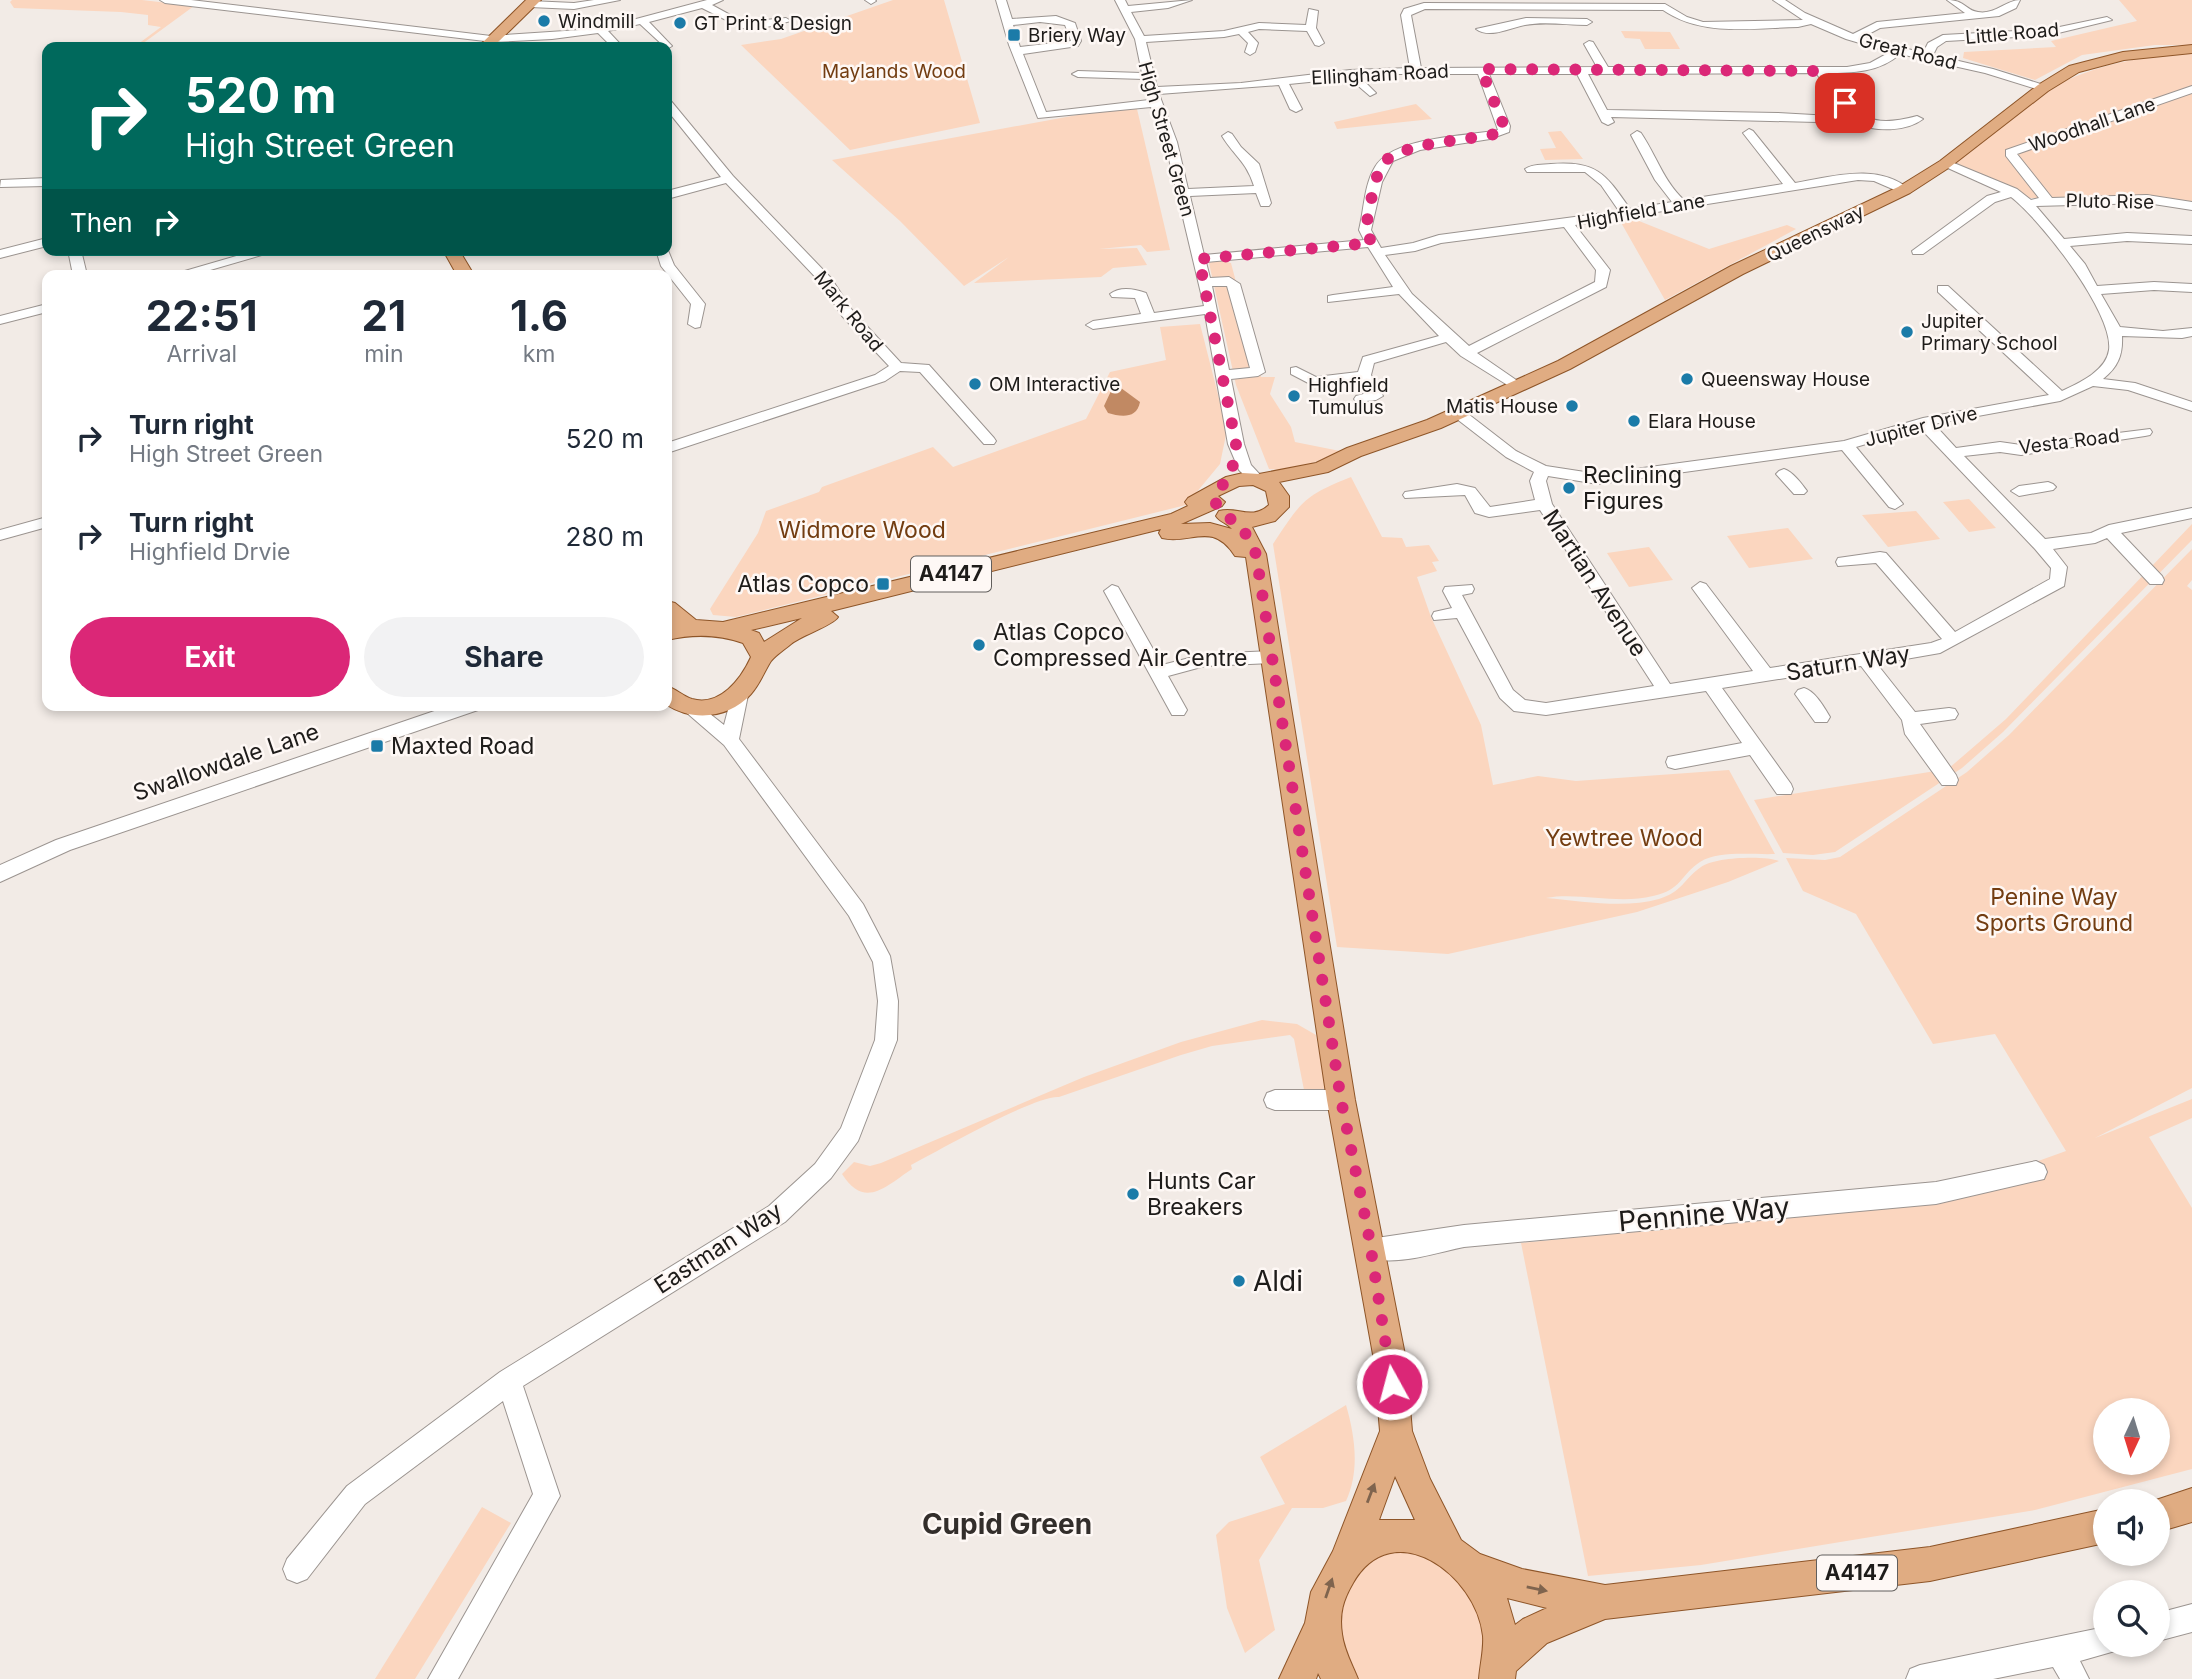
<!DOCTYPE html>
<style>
body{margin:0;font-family:Inter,sans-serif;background:#f2f2f3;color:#1f2937;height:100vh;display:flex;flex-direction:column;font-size:26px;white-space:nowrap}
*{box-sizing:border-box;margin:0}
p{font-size:23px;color:#747a83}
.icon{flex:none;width:38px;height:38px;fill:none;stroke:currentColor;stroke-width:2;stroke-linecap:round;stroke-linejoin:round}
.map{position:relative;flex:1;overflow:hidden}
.panel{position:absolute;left:42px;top:270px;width:630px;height:441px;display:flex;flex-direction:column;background:#fff;border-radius:14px;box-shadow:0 4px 10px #0003}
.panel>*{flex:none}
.hud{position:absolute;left:42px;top:42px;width:630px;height:214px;border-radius:14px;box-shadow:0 4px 10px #0003;background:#00695c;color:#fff;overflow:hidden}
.needle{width:46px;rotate:184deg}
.controls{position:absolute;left:2093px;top:1398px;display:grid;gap:14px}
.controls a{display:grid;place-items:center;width:77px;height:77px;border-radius:50%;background:#fff;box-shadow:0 4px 10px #0003;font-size:35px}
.pin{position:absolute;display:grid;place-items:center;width:60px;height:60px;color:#fff;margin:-30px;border-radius:14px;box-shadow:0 4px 10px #0006}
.me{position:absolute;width:77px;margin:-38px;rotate:353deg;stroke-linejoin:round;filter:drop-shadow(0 0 5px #0008)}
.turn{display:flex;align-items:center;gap:24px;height:147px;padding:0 28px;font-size:32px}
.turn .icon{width:91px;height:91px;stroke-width:2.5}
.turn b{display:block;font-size:49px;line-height:60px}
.then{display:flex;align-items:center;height:66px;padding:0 28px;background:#0003;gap:14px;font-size:26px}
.eta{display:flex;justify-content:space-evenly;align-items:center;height:119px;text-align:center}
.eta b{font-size:42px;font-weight:700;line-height:49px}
.action{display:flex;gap:14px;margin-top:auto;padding:14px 28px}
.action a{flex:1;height:80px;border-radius:42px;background:#db2777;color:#fff;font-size:28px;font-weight:700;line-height:80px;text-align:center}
.action a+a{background:#f2f2f3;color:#1f2937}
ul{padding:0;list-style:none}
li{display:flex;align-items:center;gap:21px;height:98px;padding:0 28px}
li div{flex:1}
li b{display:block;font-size:26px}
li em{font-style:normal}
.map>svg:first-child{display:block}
.green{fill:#fbd6bf;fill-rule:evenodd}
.water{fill:#c18963}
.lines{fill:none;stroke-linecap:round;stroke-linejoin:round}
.minor-casing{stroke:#9b9490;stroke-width:2}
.major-casing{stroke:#8e5528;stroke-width:2}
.minor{fill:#fff;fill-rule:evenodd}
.major{fill:#e0ac82;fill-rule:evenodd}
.oneway{fill:#7f644e}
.route{stroke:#db2777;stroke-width:12;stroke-dasharray:0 21.6}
.poi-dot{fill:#1b7ba8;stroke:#fef8f5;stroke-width:2.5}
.labels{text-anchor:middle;stroke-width:5;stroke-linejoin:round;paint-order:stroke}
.far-poi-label{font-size:19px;fill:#1e1c1a;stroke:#fef8f5;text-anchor:start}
.far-street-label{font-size:19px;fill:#1e1c1a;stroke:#fef8f5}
.far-park-label{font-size:19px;fill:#733d11;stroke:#fef8f5}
.shield{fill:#fef8f5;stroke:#615e5c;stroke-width:2}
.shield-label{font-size:21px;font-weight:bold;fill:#1e1c1a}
.poi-label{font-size:23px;fill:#1e1c1a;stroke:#fef8f5;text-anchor:start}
.park-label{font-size:23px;fill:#733d11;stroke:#fef8f5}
.street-label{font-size:23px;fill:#1e1c1a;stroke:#fef8f5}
.near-street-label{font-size:28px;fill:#1e1c1a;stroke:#fef8f5}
.near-poi-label{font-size:28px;fill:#1e1c1a;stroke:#fef8f5;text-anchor:start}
.near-neighbourhood-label{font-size:28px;font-weight:bold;fill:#332e2b;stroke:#fef8f5}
</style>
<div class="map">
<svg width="2192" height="1679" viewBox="0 0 2192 1679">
<rect width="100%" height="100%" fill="#f2ebe6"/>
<path class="green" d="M12,0H142L194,6L138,47H134L161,27L148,25V15L121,12L14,8L10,2Z
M893,0H944L980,123L850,150L741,45L781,39Z
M2119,0H2192V45H2155L2082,55L2035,80L1963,58L1964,52L2056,47L2051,41L2137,21Z
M1621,31L1670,32L1680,49H1645L1640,39L1625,38Z
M2192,51V203L2145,197L2029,198L1953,162C1993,132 2034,91 2082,74C2118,60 2154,56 2192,51Z
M1416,104L1432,119L1337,129L1334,122Z
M1137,109L1170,250L1147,252L1141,245L1099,249L1137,248L1147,265L1113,268L1101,277L974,283L1009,257L964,286L900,221L832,160L1088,113Z
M1561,131L1583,159L1545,160L1540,149L1556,148L1548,132Z
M1629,217L1709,249L1787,225L1796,229L1665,300L1619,219Z
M1219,260L1231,263L1261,377H1275L1270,394L1291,427L1295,442L1345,452L1288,471L1269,469L1236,385L1209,263Z
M1200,324L1227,430L1220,464L1186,505L736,617L713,615L710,609L758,533L766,511L819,492L822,487L933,447L953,467L1086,419L1110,372L1166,360L1160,327Z
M1351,477L1382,537L1402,538L1406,547L1429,545L1439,561L1432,562L1437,571L1417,577L1431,617L1481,725L1493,785L1538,776L1576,781L1729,770L1775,854C1753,855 1719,850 1700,862C1680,875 1682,890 1653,896C1618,905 1580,892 1546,898C1582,901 1624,909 1659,899C1682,892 1684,879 1701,867C1713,857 1765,855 1779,861L1728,882L1637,912L1448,954L1337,947L1273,544C1301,502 1303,496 1351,477Z
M1969,499L1996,528L1969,532L1943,502Z
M1916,511L1940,539L1888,547L1862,515Z
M2192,524V540L2003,732L1962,768L1835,852L1813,855L1783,853L1754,800L1948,769L2006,719Z
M1788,528L1813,559L1749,568L1727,536Z
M1649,547L1673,580L1629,587L1607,553Z
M2192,549V580L2187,586L2192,590V1088L2095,1138L2192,1099V1118L2149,1137L2192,1208V1469L2035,1510L1701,1565L1588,1576L1521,1243L1939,1201L1991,1178L2066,1151L1995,1034L1933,1044L1856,914L1803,891L1786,858L1825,860L1840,857L1967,772L2009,735ZM2105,1410H2158V1463H2105Z
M1262,1020L1297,1024L1316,1035L1326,1090H1304L1294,1039L1290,1035L1212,1046L1181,1055L1059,1097C1035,1095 938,1151 911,1165L912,1169C886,1186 865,1210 842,1174L854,1162L870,1166L881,1163L1084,1077L1181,1042Z
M1346,1405C1355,1436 1360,1471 1346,1501L1323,1508H1292L1259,1560L1275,1630L1245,1653L1227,1608L1216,1535L1229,1522L1285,1504L1260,1457Z
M482,1507L511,1523L415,1679H375Z
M1405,1548L1447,1561L1488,1624L1481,1679H1353L1340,1637L1342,1602L1356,1574L1376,1557Z"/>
<path class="water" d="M1121,388L1140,402C1137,419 1121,417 1108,413L1104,406L1111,391Z"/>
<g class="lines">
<g class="minor-casing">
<path id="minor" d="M160,0H191L491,36L580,30L636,19L707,0H723L712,5L743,22L786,18L791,21L759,29L742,28L702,8L649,22L672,46L667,49L640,24L608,31L623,47H612L598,33L552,39L493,42L165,3Z
M594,0H620L574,9L530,7L525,4L530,1L574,3Z
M865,0H875L876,1L871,4Z
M996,0H1006L1012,19L1056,16L1075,23L1081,41L1078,46L1023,54L1046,112L1149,100L1144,79L1078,77L1072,74L1078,71L1142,73L1135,39L1115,0H1125L1128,6L1192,0L1168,8L1131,12L1144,36L1224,31L1259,23L1306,25L1309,9L1318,11L1316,28L1324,43L1319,46L1315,45L1307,31L1259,29L1248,32L1258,43L1255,52L1250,55L1245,52L1248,43L1239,34L1224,37L1146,42L1157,87L1241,83L1350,70L1410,68L1401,15L1404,9L1424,3L1665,4L1687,17L1703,22L1803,20L1773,0H1785L1805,13L1853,34L1877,22L1965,13L1947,0C1965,0 1965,10 1978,12C1995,15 2006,0 2020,0L2016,8L1999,16L1880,28L1863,37L1923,53L1928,43L1943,35L2050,29L2107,17L2112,20L2050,35L1946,41L1937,47L1933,55L1993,69L2047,86L2049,88L2043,91L1985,73L1900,54C1880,72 1853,73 1828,73C1857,114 1864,130 1917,116L1923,119C1906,132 1875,132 1856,123L1611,117L1614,122L1608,125L1602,122L1577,74H1489L1510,126L1509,132L1490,139L1420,150L1393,161L1382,182L1371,230L1381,248L1413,243L1439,235L1619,211L1601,185L1585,172H1527L1525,169C1532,164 1542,165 1551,164C1597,161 1605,173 1630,209L1672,202L1655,180L1631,135L1637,131L1641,133C1656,155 1664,182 1684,200L1783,184L1743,133L1749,129L1753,131L1795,183C1832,177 1878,162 1910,190L1904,194L1874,181L1858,180L1575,225L1610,270L1606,287L1477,353L1522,384L1524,387L1517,391L1461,356L1446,342L1374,363L1371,375L1383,396L1376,400L1356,402L1354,399L1356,396L1367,393L1360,380L1314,386L1291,374V368L1296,367L1316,377L1358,372L1363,357L1439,336L1399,294L1328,302V296L1333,295L1393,287L1368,247L1206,262L1210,278L1229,277L1240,284L1265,372L1258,376L1231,379L1244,444L1251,465L1264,479L1256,484L1251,482L1239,470L1228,444L1205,314L1093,329L1086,325L1093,321L1141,314L1135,298L1112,297L1110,294C1120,286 1135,289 1146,293L1154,313L1204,306L1165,142L1151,107L1038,118L1009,45ZM1425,9L1663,10C1702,37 1752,28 1798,27L1811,24L1846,39L1890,52L1870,63L1847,67H1608L1593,42L1589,41L1584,44L1597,67L1421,68L1411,15ZM1040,22L1065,25L1071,41L1020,47L1013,25ZM1816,73L1849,117L1778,113L1607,110L1588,74ZM1384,74H1478L1498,130C1465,137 1394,136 1375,167C1364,185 1364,210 1359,230L1364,240L1204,255L1190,196L1256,193L1261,206H1269L1271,203L1259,164L1241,147L1232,134L1228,132L1222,136C1235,157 1246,161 1254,186L1188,189L1177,142L1159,94L1279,85L1290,109L1296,112L1302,109L1289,84L1349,78L1370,96L1376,93L1360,77ZM1564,227L1596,270L1595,282L1469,346L1412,294L1385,255L1415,251L1441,243ZM1212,286H1227L1250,368L1229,370Z
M1526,18L1587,19L1592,22L1587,25C1567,25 1544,21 1525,25C1509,28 1490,39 1476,29Z
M2192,86V93L2017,154L2052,198L2147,195L2192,202V210L2147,203L2036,206L2064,239L2127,233L2192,236V244L2127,241L2070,246L2085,264L2097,286L2154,282L2192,284V292L2154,290L2101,294L2120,327L2163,331L2192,328V336L2182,338L2122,336C2123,355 2118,367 2103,379L2135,383L2192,402V411L2128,390L2093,386L2060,401L1934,424L1956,448L2000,442L2021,445L2150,429L2152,432L2150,435L2145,436L2021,455L2000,452L1964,456L2045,539L2091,533L2109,525L2192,508V518L2121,533L2162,576L2164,580L2162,584H2150L2107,538L2095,543L2053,549L2067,567L2064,586L1940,653L1877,664L1915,712L1949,708L1955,709L1958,714L1955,719L1920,724L1956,775L1958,780L1956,785H1942L1905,734L1902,720L1861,666L1722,688L1791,784L1793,789L1791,794H1777L1750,755L1675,769L1668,767L1666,762L1668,757L1742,743L1706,691L1546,715L1514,711L1500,698L1457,618L1434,620L1432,616L1434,612L1452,608L1443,591L1445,587L1472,585L1474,589L1472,593L1462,595L1513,690L1525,700L1546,703L1654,686L1540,510L1489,517L1475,513L1465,495L1405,498L1403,495L1405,492L1457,484L1475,488L1490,507L1535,500L1530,481L1534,472L1506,457L1453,416L1451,413L1453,410H1463L1516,451L1546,466L1598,474L1844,441L1923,418L2049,395L1938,292V286H1948L2062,391C2079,383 2106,371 2109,350C2114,313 2040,219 2011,197L1995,202L1923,254H1913L1912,251L1987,196L2001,192L1939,164L1949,161L2017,189L2031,200L2039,198L2006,156V150ZM1920,428L2035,549L2051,568L2050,579L1955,632L1886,553L1880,552L1838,558L1836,562L1838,566L1876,563L1942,639L1931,643L1770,668L1706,584L1700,582L1692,588L1753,671L1670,684L1552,504L1546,481L1548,476L1598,484L1842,450L1889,507L1895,509L1903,504L1856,447Z
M667,100L671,101L733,176L831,278L852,310L901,363L929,365L994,438L996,441L994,444H984L920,372L900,371L885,381L667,453V443L875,375L889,366L842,316L821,283L726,183L667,199V191L721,177L667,110Z
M47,178V186L0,187L1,180Z
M47,238V246L0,258V250Z
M667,248L674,265L705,304L700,327L695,328L688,324L691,304L661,266L656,250H667Z
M68,250H81L87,275H73Z
M257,250H279L193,275H171Z
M47,304V312L0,324V316Z
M1784,469C1793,472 1801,483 1807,491L1804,494H1794L1776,474L1779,471Z
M2048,482L2053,484L2056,487L2053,490L2019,496L2011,491L2019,486Z
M47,517V527L0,540V530Z
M1112,585L1118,587L1162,665L1205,654L1272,651L1281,657L1272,663L1205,666L1168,676L1187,710L1184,715H1172L1104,591Z
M1804,688C1815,691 1824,707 1830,717L1827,722H1815L1795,694L1798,690Z
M739,689L745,691L748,695L739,739L863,904L890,956L898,1001L897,1040L858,1141L831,1178L785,1222L523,1386L560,1496L458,1679H428L533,1494L503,1401L365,1504L307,1579L297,1583L287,1579L283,1569L287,1559L347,1486L500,1372L769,1206L815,1164L841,1128L875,1040L878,1001L873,962L849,916L724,745L680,707L683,702H695L724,725L733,691Z
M452,705H481L478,710L70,850L0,882V865L56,840Z
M1275,1090H1341L1349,1093L1352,1100L1349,1107L1341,1110H1275L1267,1107L1264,1100L1267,1093Z
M2036,1161L2044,1165L2047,1172L2044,1179L1936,1204L1464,1247C1434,1253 1392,1268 1363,1256L1359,1248L1363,1240L1464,1225L1936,1182Z
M2192,1604V1632L2158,1641V1613Z
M2105,1627V1645H2117L2115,1651L2080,1661L2089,1679H2060L2053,1667L1993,1679H1906L1910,1669L1920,1665Z"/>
</g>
<g class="major-casing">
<path id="major" d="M526,0H541L493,47H478Z
M2192,45V53L2124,60L2079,72L2048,91L1950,167L1910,193L1743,274L1570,369L1441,428L1361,456L1328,472L1279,482L1289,496V507L1275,521L1252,527L1266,554L1355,1100L1406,1360L1412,1431L1430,1479L1461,1540L1480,1554L1522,1569L1605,1585L1930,1547L2105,1509V1543L1930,1581L1605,1619L1547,1643L1516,1671L1515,1679H1479C1480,1665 1484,1650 1483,1636C1477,1575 1393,1513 1353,1583C1343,1600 1339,1614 1342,1634C1344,1650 1352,1664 1358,1679H1321L1318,1673L1316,1679H1279L1305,1623L1311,1592L1333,1551L1380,1431L1374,1360L1327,1100L1246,557L1235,556C1212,520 1191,545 1162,538L1159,533L1161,529L831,611L838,617C832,626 802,635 791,644C785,649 776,655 771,661C764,672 760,684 751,694C730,718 693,722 667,705V686C676,689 683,696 692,699C720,707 741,679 751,657L743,643C717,634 693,634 667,640V626L672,624L667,619V601L675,603L696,620L723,622L1171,514L1188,506L1185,502L1188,498L1226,477L1243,473L1259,474L1316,463L1347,448L1427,420L1558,361L1731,266L1898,187L1940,161L2038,85L2069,66L2123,52ZM1239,486L1253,485L1266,491L1269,505C1251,521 1238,506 1219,511L1216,516C1220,522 1227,523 1232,529L1210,523L1181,524L1222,506L1225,502L1218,496ZM802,618L764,642L759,633L751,630ZM1395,1476L1415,1520H1379ZM1507,1598L1547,1608L1523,1619L1515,1625Z
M443,250H459L474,275H457Z
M2192,1488V1522L2158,1532V1502H2150Z"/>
</g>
<use href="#minor" class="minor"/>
<use href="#major" class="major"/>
</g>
<defs><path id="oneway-solid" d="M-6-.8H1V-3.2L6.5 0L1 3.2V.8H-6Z" transform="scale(1.75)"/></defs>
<g class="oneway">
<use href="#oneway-solid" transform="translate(1371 1493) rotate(-69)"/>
<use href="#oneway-solid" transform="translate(1329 1588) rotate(-71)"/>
<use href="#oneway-solid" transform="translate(1537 1589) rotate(11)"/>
</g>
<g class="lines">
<path class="route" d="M1392,1384L1368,1231L1341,1100L1256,554L1242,527L1222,513L1215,502L1218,489C1232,479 1235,460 1236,444L1199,259L1372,243L1365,230C1370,211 1372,185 1381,167C1393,141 1475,141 1503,132L1504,126L1481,69L1820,71L1845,103"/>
</g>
<g class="poi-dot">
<circle cx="544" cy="21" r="7"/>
<circle cx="680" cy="23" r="7"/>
<rect x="1007" y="28" width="14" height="14" rx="3.5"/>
<circle cx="1907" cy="332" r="7"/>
<circle cx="1687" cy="379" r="7"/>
<circle cx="975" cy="384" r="7"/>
<circle cx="1294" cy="396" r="7"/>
<circle cx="1572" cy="406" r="7"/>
<circle cx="1634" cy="421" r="7"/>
<circle cx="1569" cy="488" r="7"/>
<rect x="876" y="577" width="14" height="14" rx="3.5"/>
<circle cx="979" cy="645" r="7"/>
<rect x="370" y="739" width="14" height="14" rx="3.5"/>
<circle cx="1133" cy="1194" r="7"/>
<circle cx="1239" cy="1281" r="7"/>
</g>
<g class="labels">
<g class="far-poi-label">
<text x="558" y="28">Windmill</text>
<text x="694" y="30">GT Print &amp; Design</text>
<text x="1028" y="42">Briery Way</text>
<text x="1921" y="328">Jupiter<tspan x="1921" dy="22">Primary School</tspan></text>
<text x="1701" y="386">Queensway House</text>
<text x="989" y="391">OM Interactive</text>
<text x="1308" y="392">Highfield<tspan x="1308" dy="22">Tumulus</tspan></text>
<text x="1558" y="413" text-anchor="end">Matis House</text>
<text x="1648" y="428">Elara House</text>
</g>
<g class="far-street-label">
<text transform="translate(2012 33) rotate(-5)" y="7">Little Road</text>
<text transform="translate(1908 51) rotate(14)" y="7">Great Road</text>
<text transform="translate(1380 74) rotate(-3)" y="7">Ellingham Road</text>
<text transform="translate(2092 124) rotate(-19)" y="7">Woodhall Lane</text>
<text transform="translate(1167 139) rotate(74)" y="7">High Street Green</text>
<text transform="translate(2110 201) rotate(1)" y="7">Pluto Rise</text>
<text transform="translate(1641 211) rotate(-10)" y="7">Highfield Lane</text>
<text transform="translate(1815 233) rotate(-26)" y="7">Queensway</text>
<text transform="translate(849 311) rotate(51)" y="7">Mark Road</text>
<text transform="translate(1921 426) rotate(-14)" y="7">Jupiter Drive</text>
<text transform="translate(2069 441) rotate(-7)" y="7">Vesta Road</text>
</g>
<g class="far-park-label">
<text x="894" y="78">Maylands Wood</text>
</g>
<g class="shield">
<rect x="911" y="556.5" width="80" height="35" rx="5"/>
<rect x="1817" y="1555.5" width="80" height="35" rx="5"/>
</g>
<g class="shield-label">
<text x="951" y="581">A4147</text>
<text x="1857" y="1580">A4147</text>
</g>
<g class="poi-label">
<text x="1583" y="483">Reclining<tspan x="1583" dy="26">Figures</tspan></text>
<text x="869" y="592" text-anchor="end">Atlas Copco</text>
<text x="993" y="640">Atlas Copco<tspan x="993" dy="26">Compressed Air Centre</tspan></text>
<text x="391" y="754">Maxted Road</text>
<text x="1147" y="1189">Hunts Car<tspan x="1147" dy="26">Breakers</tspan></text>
</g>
<g class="park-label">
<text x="862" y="538">Widmore Wood</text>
<text x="1624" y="846">Yewtree Wood</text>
<text x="2054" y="905">Penine Way<tspan x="2054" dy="26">Sports Ground</tspan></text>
</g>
<g class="street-label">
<text transform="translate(1595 583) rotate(57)" y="8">Martian Avenue</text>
<text transform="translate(1848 663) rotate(-9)" y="8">Saturn Way</text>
<text transform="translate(226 762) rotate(-19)" y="8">Swallowdale Lane</text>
<text transform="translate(718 1248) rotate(-33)" y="8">Eastman Way</text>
</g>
<g class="near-street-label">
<text transform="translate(1704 1214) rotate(-5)" y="10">Pennine Way</text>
</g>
<g class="near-poi-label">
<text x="1253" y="1291">Aldi</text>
</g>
<g class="near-neighbourhood-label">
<text x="1007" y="1534">Cupid Green</text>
</g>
</g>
</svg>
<div class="controls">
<a><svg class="needle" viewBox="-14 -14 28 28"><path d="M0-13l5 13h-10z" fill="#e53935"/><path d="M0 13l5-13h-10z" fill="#747a83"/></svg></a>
<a><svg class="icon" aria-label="sound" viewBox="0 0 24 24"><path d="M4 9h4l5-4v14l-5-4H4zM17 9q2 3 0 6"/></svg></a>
<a><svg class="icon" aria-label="search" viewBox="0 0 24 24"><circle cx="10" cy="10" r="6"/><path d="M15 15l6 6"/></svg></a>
</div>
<div class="pin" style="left:1845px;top:103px;background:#d93025"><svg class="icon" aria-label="arrive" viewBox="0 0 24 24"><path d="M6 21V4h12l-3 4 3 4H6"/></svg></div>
<svg class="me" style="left:1392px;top:1384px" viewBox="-20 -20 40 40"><circle r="17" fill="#db2777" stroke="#fff" stroke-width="3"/><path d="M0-11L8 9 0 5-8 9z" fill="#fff"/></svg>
<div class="hud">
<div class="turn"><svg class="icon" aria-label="right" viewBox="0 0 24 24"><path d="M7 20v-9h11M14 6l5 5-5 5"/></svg><div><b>520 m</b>High Street Green</div></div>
<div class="then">Then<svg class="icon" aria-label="right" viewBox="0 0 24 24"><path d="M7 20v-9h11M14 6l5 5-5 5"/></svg></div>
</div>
<section class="panel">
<div class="eta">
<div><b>22:51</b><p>Arrival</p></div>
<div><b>21</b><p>min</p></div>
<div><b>1.6</b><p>km</p></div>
</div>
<ul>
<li><svg class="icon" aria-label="right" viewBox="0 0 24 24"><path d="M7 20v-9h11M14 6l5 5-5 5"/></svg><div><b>Turn right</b><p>High Street Green</p></div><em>520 m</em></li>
<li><svg class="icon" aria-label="right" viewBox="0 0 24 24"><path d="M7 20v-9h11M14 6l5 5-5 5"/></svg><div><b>Turn right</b><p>Highfield Drvie</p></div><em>280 m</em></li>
</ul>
<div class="action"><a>Exit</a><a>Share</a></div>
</section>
</div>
